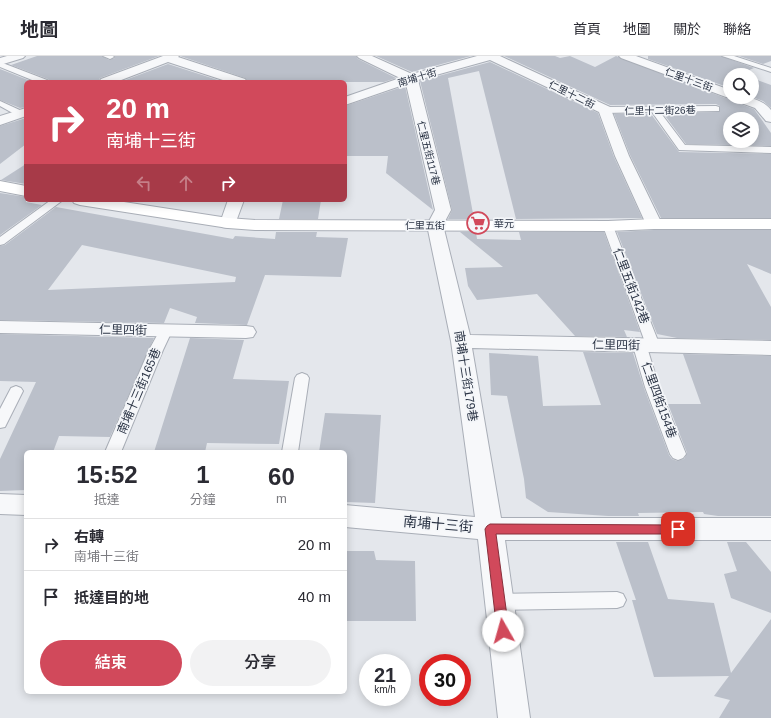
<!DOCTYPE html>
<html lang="zh-TW">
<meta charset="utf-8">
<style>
body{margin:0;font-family:Arial,"Noto Sans TC",sans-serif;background:#f2f2f3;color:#2b2b33;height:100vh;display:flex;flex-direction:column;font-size:15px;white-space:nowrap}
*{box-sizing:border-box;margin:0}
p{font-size:13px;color:#7c7c81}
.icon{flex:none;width:22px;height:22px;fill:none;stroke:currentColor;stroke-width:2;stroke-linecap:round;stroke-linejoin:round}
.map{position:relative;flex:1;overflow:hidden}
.side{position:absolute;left:24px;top:394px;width:323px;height:244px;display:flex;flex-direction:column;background:#fff;border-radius:6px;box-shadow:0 2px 10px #0003}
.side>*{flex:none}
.top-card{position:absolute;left:24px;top:24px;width:323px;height:122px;border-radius:6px;box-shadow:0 2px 10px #0003;background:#d1495b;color:#fff;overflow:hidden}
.controls{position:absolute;left:723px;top:12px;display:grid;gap:8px}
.controls a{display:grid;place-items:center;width:36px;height:36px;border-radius:50%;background:#fff;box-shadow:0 2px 10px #0003;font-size:20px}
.speed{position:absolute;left:359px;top:598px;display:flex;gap:8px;font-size:20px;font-weight:700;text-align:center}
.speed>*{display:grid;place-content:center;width:52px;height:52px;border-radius:50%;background:#fff;box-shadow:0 2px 10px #0003;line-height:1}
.speed small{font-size:10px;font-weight:400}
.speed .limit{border:6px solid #d22;background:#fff;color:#111}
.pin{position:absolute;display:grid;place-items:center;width:34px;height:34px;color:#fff;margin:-17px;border-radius:8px;box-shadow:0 2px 6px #0006}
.me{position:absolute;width:44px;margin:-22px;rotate:353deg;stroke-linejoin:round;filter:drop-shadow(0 0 3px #0008)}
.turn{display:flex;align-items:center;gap:14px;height:84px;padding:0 16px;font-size:18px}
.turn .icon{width:52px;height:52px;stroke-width:2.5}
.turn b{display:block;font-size:28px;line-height:34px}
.lanes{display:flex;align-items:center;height:38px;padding:0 16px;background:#0003;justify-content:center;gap:20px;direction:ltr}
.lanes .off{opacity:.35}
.eta{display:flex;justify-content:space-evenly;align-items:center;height:68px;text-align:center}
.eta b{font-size:24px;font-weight:600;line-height:28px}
.action{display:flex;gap:8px;margin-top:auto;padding:8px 16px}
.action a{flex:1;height:46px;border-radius:24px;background:#d1495b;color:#fff;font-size:16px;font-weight:600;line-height:46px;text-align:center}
.action a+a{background:#f2f2f3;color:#2b2b33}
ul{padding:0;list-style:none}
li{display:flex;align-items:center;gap:12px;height:52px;padding:0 16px;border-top:1px solid #e1e1e2}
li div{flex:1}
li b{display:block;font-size:15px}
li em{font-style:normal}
header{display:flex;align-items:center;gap:24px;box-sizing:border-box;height:56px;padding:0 20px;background:#fff;border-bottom:1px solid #e1e1e2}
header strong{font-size:19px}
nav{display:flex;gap:22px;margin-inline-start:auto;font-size:14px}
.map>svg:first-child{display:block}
.building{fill:#bbc0ca;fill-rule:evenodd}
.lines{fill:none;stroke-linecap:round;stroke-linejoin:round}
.lane-casing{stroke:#a9aeb7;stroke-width:2}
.street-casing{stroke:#a9aeb7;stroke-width:2}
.secondary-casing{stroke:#a9aeb7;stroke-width:2}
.lane{fill:#f7f8fa;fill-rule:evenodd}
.street{fill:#f7f8fa;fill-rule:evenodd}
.secondary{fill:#fff;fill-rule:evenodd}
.route{fill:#d1495b;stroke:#882f3b}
.labels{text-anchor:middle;stroke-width:3.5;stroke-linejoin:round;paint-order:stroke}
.far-street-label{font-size:10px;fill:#2b3445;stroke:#f4f6f9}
.far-poi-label{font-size:10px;fill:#2b3445;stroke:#f4f6f9;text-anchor:start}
.street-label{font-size:12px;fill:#2b3445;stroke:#f4f6f9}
.near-street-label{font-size:14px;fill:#2b3445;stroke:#f4f6f9}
</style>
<header>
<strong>地圖</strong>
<nav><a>首頁</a><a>地圖</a><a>關於</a><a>聯絡</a></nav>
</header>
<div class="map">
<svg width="771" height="662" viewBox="0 0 771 662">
<rect width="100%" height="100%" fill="#e4e7ec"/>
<path class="building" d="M37,0H102L109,4L115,2V0H159L100,22L98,26H49L48,23L11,9Z
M180,0H356L358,3L396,22L384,26H248L245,22Z
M376,0H471L412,16Z
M504,0H555L560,2L570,0L595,11L616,0L725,42H731L732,45L754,53L771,77V90L686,88L663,57L719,56L720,50L716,48L610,49ZM730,63H752V85H730Z
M648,0H721L754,12L740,18L742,19H730V32L648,3Z
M739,0H771V5L763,8Z
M490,6L598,57L614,101L642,162L516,163L479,15L448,22L474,163H448L452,154L420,25Z
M168,8L224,26H120Z
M0,13L33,26H26V51L20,52L0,44Z
M752,22L771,29V52L763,45L752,41Z
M405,30L433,154L386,117L388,100H345V50Z
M614,58H651L679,96L771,98V162H661L630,99Z
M26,62V88L0,108V70Z
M26,108V128L1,124Z
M0,137L26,141V146L42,149L0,179Z
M283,144H321L318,163H279Z
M56,151L233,183L235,180L275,183L276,176H317L316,181L348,182L341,221L265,219L247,269L195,267L197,261L170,252L164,267L0,264V190L5,189ZM82,189L236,221L235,226L48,234Z
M654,174H771V218L747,208L771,251V284L677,282L657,278L617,176Z
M460,176H476L477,183L521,184L519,176H604L640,276L624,274L627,281L575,280L537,238L477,244L468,230L465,212L503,211Z
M0,278L154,282L110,381L59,380L53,396H26V434L0,435V403L36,326L0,325Z
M190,282L244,284L233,323L289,325L279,388L207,387L205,396H154Z
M583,296L633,297L644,332L669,399L672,403L677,405L684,403L687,397L668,348H701L683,298L771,300V460H718L704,458L703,456L638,457L639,460H608L548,456L526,442L524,423L507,340L491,339L489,297L538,300L543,350L601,349Z
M325,357L381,359L375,447L345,446V396H319Z
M616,486H648L668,543L714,547L731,617L771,563V662H719L730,644L714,640L729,620L654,621L632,544H636Z
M727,486H746L771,516V557L731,542L724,518L737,515Z
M345,495H374L376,504L415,505L416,565H345Z"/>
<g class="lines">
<g class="lane-casing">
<path id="lane" d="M103,0H113L114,1L110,3Z
M722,0H734L771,12V16Z
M0,6L47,24L48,26H37L0,11Z
M0,45L24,56L25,58L24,60H18L0,50Z
M716,50L719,51V55L660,56L685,89L771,91V97L679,94L652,56L605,57L601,54L605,51Z
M51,144H63L4,188L0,189V181Z
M608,167L613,170L660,290L658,293L653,294L647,291L659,331L686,398L683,402L678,404L673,402L670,398L645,331L633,290L635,287L640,286L646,289L603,170Z
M166,271L171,272L172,275L163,294L121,396H105L149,294L161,272Z
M302,317L307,319L309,322L298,396H282L295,322L297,319Z
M16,330L21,332L23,335L5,371L0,372V353L11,332Z
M617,536L623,538L626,544L623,550L617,552L499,554L493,552L490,546L493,540L499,538Z"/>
</g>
<g class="street-casing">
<path id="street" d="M7,0H25L23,2L0,9V2Z
M163,0H179L178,1L245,23L247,26H229L168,6L116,26H99L101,23Z
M357,0H372L412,18L477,0H500L610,51L629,100L662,168L660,172L654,173L648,172L646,168L615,100L599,56L490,4L418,24L451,154L443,169L470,279L771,285V299L472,292L501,462H771V484H505L530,662H498L478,483L345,471V449L475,461L451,285L427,169L435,154L406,28L345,49V41L400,22L359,2Z
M619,0H636L730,34V41C746,41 760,41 771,54V66L766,65L755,52L733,44L732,41H726L621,2Z
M26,52V60L0,69V60Z
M228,144H244L234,171L228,172L222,171L220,167Z
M0,265L246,270L253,271L256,276L253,281L246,282L0,277Z
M0,438L26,439V459L0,458Z"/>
</g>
<g class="secondary-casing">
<path id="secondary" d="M0,125L26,130V140L0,135Z
M72,144H111L228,162L255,164L608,165L654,163H771V173H654L608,175L255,174L228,172L80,149L74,147Z"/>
</g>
<use href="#lane" class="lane"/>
<use href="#street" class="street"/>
<use href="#secondary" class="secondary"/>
</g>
<path class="route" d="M490,468L678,469L681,470L683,473L681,477L678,478H496L509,575L507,579L503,581L499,579L497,575L485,473L487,470Z"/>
<defs>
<g id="supermarket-ring" transform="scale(1.15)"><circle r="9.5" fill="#f4f6f9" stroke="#d1495b" stroke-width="1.5"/><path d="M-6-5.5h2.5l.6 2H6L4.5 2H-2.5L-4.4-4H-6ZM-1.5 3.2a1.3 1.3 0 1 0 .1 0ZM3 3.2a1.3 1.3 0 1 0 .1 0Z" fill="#d1495b"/></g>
</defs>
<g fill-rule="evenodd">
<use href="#supermarket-ring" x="478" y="167"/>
</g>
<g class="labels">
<g class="far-street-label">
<text transform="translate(417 21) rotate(-17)" y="4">南埔十街</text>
<text transform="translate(689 23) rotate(20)" y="4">仁里十三街</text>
<text transform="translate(572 38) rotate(26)" y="4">仁里十二街</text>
<text transform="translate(660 54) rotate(-1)" y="4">仁里十二街26巷</text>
<text transform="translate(429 97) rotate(76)" y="4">仁里五街117巷</text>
<text x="425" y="173">仁里五街</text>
</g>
<g class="far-poi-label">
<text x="494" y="171">華元</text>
</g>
<g class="street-label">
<text transform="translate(631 230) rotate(69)" y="4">仁里五街142巷</text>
<text transform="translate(123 274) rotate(1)" y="4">仁里四街</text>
<text transform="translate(616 289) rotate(1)" y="4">仁里四街</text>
<text transform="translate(466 320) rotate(81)" y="4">南埔十三街179巷</text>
<text transform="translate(139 335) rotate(-67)" y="4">南埔十三街165巷</text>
<text transform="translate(659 344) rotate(70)" y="4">仁里四街154巷</text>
</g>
<g class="near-street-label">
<text transform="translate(438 468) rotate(5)" y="5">南埔十三街</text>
</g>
</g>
</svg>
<div class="controls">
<a><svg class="icon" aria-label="search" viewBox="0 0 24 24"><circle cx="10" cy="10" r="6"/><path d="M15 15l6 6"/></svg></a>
<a><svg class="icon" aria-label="layers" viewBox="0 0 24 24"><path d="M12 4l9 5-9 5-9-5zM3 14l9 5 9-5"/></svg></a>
</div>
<div class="speed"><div>21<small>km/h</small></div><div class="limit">30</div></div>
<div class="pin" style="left:678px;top:473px;background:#d93025"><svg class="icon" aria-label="arrive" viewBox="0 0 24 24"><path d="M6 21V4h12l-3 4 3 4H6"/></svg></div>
<svg class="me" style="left:503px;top:575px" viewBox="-20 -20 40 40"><circle r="19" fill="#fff"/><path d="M0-13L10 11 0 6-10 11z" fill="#d1495b"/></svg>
<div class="top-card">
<div class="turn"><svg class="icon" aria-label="right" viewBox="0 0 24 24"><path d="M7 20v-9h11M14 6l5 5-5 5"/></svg><div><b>20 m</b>南埔十三街</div></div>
<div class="lanes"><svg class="icon off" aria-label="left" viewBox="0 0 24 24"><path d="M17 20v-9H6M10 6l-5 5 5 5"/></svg><svg class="icon off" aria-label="ahead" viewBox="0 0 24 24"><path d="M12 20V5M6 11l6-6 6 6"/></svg><svg class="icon" aria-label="right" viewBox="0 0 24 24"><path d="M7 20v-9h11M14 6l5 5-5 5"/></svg></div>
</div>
<section class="side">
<div class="eta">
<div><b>15:52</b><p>抵達</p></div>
<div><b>1</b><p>分鐘</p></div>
<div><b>60</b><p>m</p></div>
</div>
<ul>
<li><svg class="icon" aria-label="right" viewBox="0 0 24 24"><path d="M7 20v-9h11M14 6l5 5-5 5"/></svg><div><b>右轉</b><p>南埔十三街</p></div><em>20 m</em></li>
<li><svg class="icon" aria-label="arrive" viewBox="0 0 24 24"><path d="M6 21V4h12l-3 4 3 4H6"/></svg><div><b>抵達目的地</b></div><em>40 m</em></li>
</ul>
<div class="action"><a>結束</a><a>分享</a></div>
</section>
</div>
